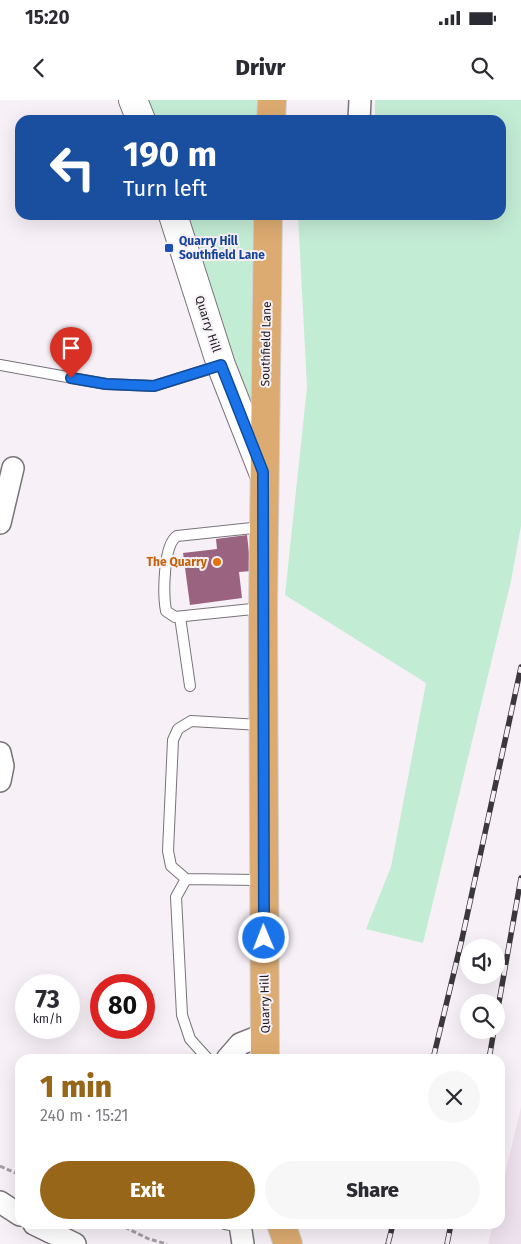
<!DOCTYPE html>
<meta charset="utf-8">
<style>
body{margin:0;font-family:"Fira Sans",sans-serif;background:#f7f7f7;color:#2b2b33;height:100vh;display:flex;flex-direction:column;font-size:19px;white-space:nowrap}
*{box-sizing:border-box;margin:0}
p{font-size:16px;color:#7c7c81}
.icon{flex:none;width:28px;height:28px;fill:none;stroke:currentColor;stroke-width:2;stroke-linecap:round;stroke-linejoin:round}
.map{position:relative;flex:1;overflow:hidden}
.side{position:absolute;left:15px;top:954px;width:490px;height:175px;display:flex;flex-direction:column;background:#fff;border-radius:15px;box-shadow:0 5px 20px #0002}
.side>*{flex:none}
.hud{position:absolute;left:15px;top:15px;width:491px;height:105px;border-radius:15px;box-shadow:0 5px 20px #0002;background:#1a4fa0;color:#fff;overflow:hidden}
.buttons{position:absolute;left:460px;top:839px;display:grid;gap:10px}
.buttons a{display:grid;place-items:center;width:45px;height:45px;border-radius:50%;background:#fff;box-shadow:0 5px 20px #0002;font-size:25px}
.speed{position:absolute;left:15px;top:874px;display:flex;gap:10px;font-size:25px;font-weight:700;text-align:center}
.speed>*{display:grid;place-content:center;width:65px;height:65px;border-radius:50%;background:#fff;box-shadow:0 5px 20px #0002;line-height:1}
.speed small{font-size:12px;font-weight:400}
.speed .limit{border:8px solid #d22;background:#fff;color:#111}
.pin{position:absolute;display:grid;place-items:center;width:42px;height:42px;color:#fff;margin:-51px -21px;border-radius:50% 50% 50% 0;rotate:-45deg;box-shadow:0 0 5px #0007}
.pin .icon{rotate:45deg}
.me{position:absolute;width:55px;margin:-28px;rotate:359deg;stroke-linejoin:round;filter:drop-shadow(0 0 4px #0008)}
.turn{display:flex;align-items:center;gap:18px;height:105px;padding:0 25px;font-size:22px}
.turn .icon{width:65px;height:65px;stroke-width:2.5}
.turn b{display:block;font-size:35px;line-height:42px}
.round{display:grid;place-items:center;flex:none;width:52px;height:52px;border-radius:26px;background:#f7f7f7}
.headline{display:flex;align-items:center;justify-content:space-between;height:85px;padding:0 25px}
h1{font-size:30px;font-weight:800;line-height:38px;color:#976618}
.action{display:flex;gap:10px;margin-top:auto;padding:10px 25px}
.action a{flex:1;height:58px;border-radius:30px;background:#976618;color:#fff;font-size:20px;font-weight:800;line-height:58px;text-align:center}
.action a+a{background:#f7f7f7;color:#2b2b33}
.status{display:flex;justify-content:space-between;align-items:center;height:35px;padding:0 25px;background:#fff;direction:ltr}
.status svg{height:14px;fill:currentColor}
header{display:flex;justify-content:space-between;align-items:center;height:65px;padding:0 25px;background:#fff;font-size:22px;font-weight:800}
.map>svg:first-child{display:block}
.built{fill:#ede1ee}
.green{fill:#c3ecd5}
.building{fill:#9a6480}
.lines{fill:none;stroke-linecap:round;stroke-linejoin:round}
.lane-casing{stroke:#797379;stroke-width:12}
.street-casing{stroke:#797379;stroke-width:24}
.secondary-casing{stroke:#797379;stroke-width:30}
.highway-casing{stroke:#d2d1d2;stroke-width:30}
.path{stroke:#a59fa5;stroke-width:3;stroke-dasharray:5 2.5;stroke-linecap:butt}
.lane{stroke:#fff;stroke-width:10}
.street{stroke:#fff;stroke-width:21}
.secondary{stroke:#fff;stroke-width:28}
.highway{stroke:#dcab71;stroke-width:28}
.rail-casing{stroke:#3a383a;stroke-width:5.5}
.rail{stroke:#f7f0f7;stroke-width:4;stroke-dasharray:11;stroke-linecap:butt}
.route-casing{stroke:#114b97;stroke-width:12}
.route{stroke:#1a73e8;stroke-width:9}
.transit-dot{fill:#1a4fb4;stroke:#f7f0f7;stroke-width:2}
.food-dot{fill:#e8710a;stroke:#f7f0f7;stroke-width:2}
.labels{text-anchor:middle;stroke-width:4;stroke-linejoin:round;paint-order:stroke}
.transit-label{font-size:12px;font-weight:bold;fill:#164399;stroke:#f7f0f7;text-anchor:start}
.street-label{font-size:12px;fill:#1d1b1d;stroke:#f7f0f7}
.food-label{font-size:12px;font-weight:bold;fill:#c56008;stroke:#f7f0f7;text-anchor:end}
</style>
<div class="status"><b>15:20</b><svg viewBox="0 0 49 12"><path d="M0 12V9h3v3zM5 12V6h3v6zM10 12V3h3v9zM15 12V0h3v12zM26 1h20v11H26zM47 4h2v5h-2z"/></svg></div>
<header><svg class="icon" aria-label="back" viewBox="0 0 24 24"><path d="M15 5l-7 7 7 7"/></svg>Drivr<svg class="icon" aria-label="search" viewBox="0 0 24 24"><circle cx="10" cy="10" r="6"/><path d="M15 15l6 6"/></svg></header>
<div class="map">
<svg width="521" height="1144" viewBox="0 0 521 1144">
<rect width="100%" height="100%" fill="#f7f0f7"/>
<path class="built" d="M521,1007V1144H488L493,1124H500V1095Z"/>
<path class="green" d="M133,0H272L271,20H141Z
M375,0H521V426L511,481L423,843L366,829L391,767L426,583L285,495L307,287L298,115H501V20H375Z
M173,115H268L263,372Z"/>
<path class="building" d="M247,435L251,471L239,472L242,498L190,505L183,453L217,449L216,439Z"/>
<g class="lines">
<g class="lane-casing">
<path id="lane" d="M0,265L106,284L154,286L219,266
M262,508L175,517L166,511C163,495 163,445 177,436L262,427
M180,517L190,586
M261,625L191,621L178,629L173,640L168,751L171,766L186,779L263,780
M186,779L176,797L182,915L190,939L208,959
M225,1124L241,1127"/>
</g>
<g class="street-casing">
<path id="street" d="M359,20L360,0
M0,423L13,368
M0,653L3,666L0,681
M227,959L240,944L265,934
M0,1102L20,1115
M34,1124L75,1144
M240,1124L243,1144"/>
</g>
<g class="secondary-casing">
<path id="secondary" d="M133,0L141,20
M173,115L221,265L263,372"/>
</g>
<g class="highway-casing">
<path id="highway" d="M271,20L272,0
M265,959L263,508L268,115
M281,1124L288,1144"/>
</g>
<path class="path" d="M0,1066L20,1075
M118,1124L149,1139L167,1144"/>
<use href="#lane" class="lane"/>
<use href="#street" class="street"/>
<use href="#secondary" class="secondary"/>
<use href="#highway" class="highway"/>
<g class="rail-casing">
<path id="rail" d="M496,919L521,778
M433,959L462,839L521,567
M489,959L494,930
M388,1144L393,1124
M447,1144L451,1124"/>
</g>
<use href="#rail" class="rail"/>
</g>
<g class="lines">
<g class="route-casing">
<path id="route" d="M71,278L106,284L154,286L221,265L263,372L264,838"/>
</g>
<use href="#route" class="route"/>
</g>
<rect class="transit-dot" x="164" y="143" width="10" height="10" rx="2.5"/>
<circle class="food-dot" cx="217" cy="462" r="5"/>
<g class="labels">
<g class="transit-label">
<text x="179" y="145">Quarry Hill<tspan x="179" dy="14">Southfield Lane</tspan></text>
</g>
<g class="street-label">
<text transform="translate(208 224) rotate(72)" y="4">Quarry Hill</text>
<text transform="translate(266 244) rotate(-89)" y="4">Southfield Lane</text>
<text transform="translate(265 904) rotate(-91)" y="4">Quarry Hill</text>
</g>
<g class="food-label">
<text x="207" y="466">The Quarry</text>
</g>
</g>
</svg>
<div class="buttons">
<a><svg class="icon" aria-label="sound" viewBox="0 0 24 24"><path d="M4 9h4l5-4v14l-5-4H4zM17 9q2 3 0 6"/></svg></a>
<a><svg class="icon" aria-label="search" viewBox="0 0 24 24"><circle cx="10" cy="10" r="6"/><path d="M15 15l6 6"/></svg></a>
</div>
<div class="speed"><div>73<small>km/h</small></div><div class="limit">80</div></div>
<div class="pin" style="left:71px;top:278px;background:#d93025"><svg class="icon" aria-label="arrive" viewBox="0 0 24 24"><path d="M6 21V4h12l-3 4 3 4H6"/></svg></div>
<svg class="me" style="left:264px;top:838px" viewBox="-20 -20 40 40"><circle r="17" fill="#1a73e8" stroke="#fff" stroke-width="3"/><path d="M0-11L8 9 0 5-8 9z" fill="#fff"/></svg>
<div class="hud">
<div class="turn"><svg class="icon" aria-label="left" viewBox="0 0 24 24"><path d="M17 20v-9H6M10 6l-5 5 5 5"/></svg><div><b>190 m</b>Turn left</div></div>
</div>
<section class="side">
<div class="headline"><div><h1>1 min</h1><p>240 m · 15:21</p></div><a class="round"><svg class="icon" aria-label="close" viewBox="0 0 24 24"><path d="M6 6l12 12M18 6L6 18"/></svg></a></div>
<div class="action"><a>Exit</a><a>Share</a></div>
</section>
</div>
